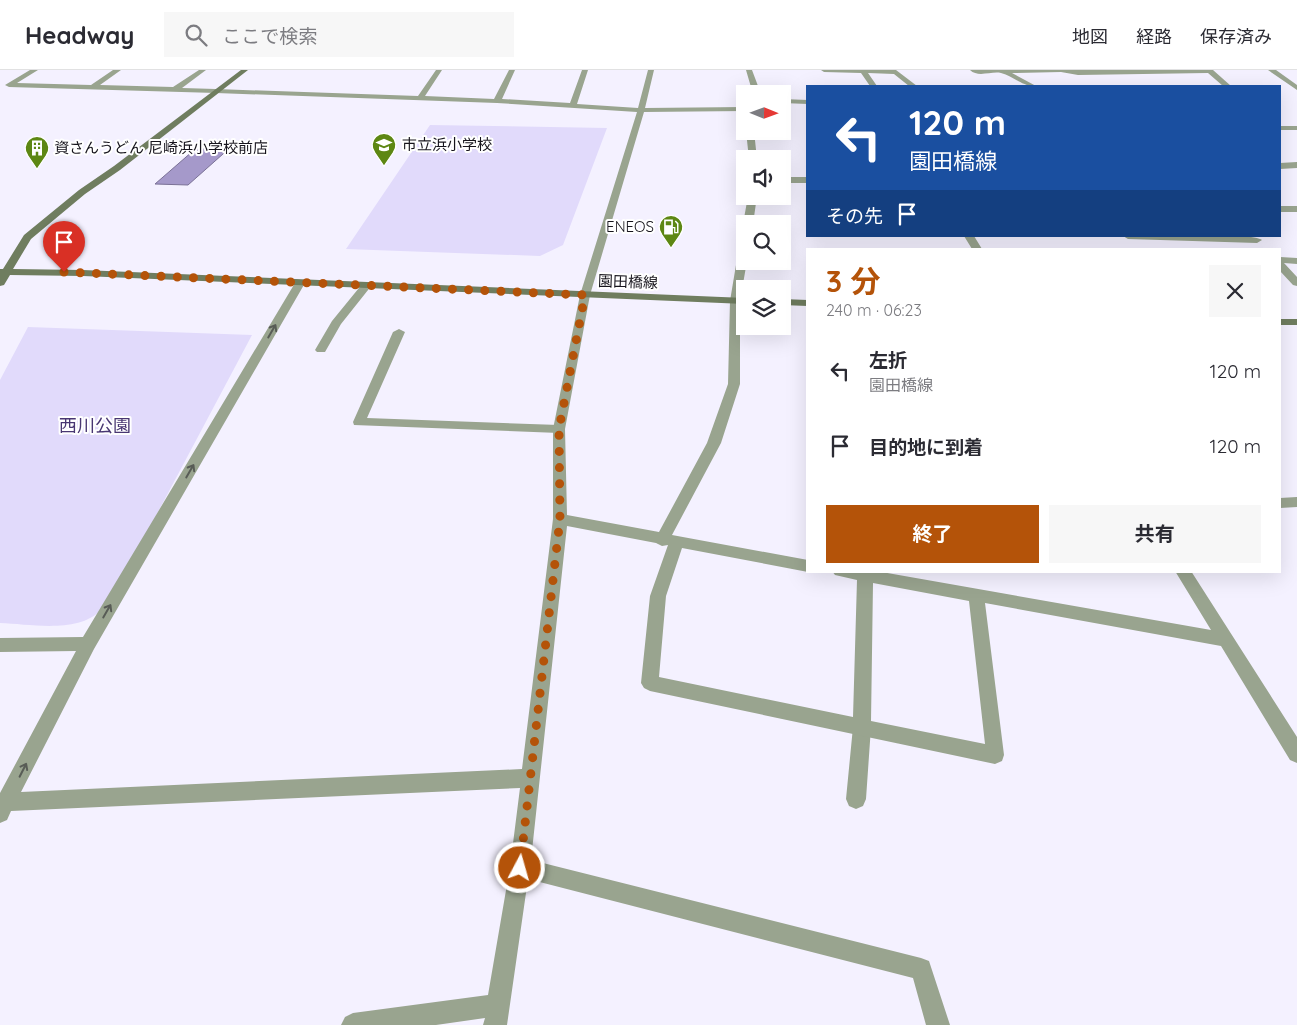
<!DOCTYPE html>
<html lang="ja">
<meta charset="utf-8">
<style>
body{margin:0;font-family:Quicksand,"Noto Sans JP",sans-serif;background:#f7f7f7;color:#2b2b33;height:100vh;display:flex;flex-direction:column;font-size:19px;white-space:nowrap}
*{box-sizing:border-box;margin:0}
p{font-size:16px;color:#7c7c81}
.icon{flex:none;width:28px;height:28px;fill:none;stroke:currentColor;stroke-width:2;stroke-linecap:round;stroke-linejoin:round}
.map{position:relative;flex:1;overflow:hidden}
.drawer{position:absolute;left:806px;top:178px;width:475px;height:325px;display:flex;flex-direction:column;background:#fff;border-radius:0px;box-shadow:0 5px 20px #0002}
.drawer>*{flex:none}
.banner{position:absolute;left:806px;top:15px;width:475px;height:152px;border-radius:0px;box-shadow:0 5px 20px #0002;background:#1a4fa0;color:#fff;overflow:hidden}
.needle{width:32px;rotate:91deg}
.tools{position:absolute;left:736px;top:15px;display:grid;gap:10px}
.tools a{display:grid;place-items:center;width:55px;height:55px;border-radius:0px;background:#fff;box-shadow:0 5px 20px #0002;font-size:25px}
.pin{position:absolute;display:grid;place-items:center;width:42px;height:42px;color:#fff;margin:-51px -21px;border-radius:50% 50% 50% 0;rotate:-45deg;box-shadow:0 0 5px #0007}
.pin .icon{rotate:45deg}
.me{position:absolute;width:55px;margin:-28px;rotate:6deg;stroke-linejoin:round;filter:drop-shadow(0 0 4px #0008)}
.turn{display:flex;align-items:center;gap:18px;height:105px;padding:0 20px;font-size:22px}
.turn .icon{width:65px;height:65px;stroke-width:2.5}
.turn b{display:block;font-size:35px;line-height:42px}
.then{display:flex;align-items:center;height:48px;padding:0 20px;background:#0003;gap:10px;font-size:19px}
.round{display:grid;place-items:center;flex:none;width:52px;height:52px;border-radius:0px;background:#f7f7f7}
.summary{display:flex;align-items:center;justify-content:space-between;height:85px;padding:0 20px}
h1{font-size:30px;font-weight:700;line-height:38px;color:#b45309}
.cta{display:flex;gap:10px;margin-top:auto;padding:10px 20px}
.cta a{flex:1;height:58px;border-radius:0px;background:#b45309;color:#fff;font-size:20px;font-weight:700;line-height:58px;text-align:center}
.cta a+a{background:#f7f7f7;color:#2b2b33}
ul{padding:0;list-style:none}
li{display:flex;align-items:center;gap:15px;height:75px;padding:0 20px}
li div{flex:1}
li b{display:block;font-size:19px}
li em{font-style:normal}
header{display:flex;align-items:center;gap:30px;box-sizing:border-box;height:70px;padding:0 25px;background:#fff;border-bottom:1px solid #e1e1e2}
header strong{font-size:24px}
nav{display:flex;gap:28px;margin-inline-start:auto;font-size:18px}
.search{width:350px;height:45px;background:#f7f7f7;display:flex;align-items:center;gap:12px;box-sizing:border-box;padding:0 18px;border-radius:0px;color:#7c7c81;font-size:19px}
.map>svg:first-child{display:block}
.green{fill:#e1dafb}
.water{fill:#a599ca;stroke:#7a7196}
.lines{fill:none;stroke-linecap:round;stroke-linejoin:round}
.lane{fill:#99a48f;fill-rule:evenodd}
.street{fill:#99a48f;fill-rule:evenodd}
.secondary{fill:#6f7d5f;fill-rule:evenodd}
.oneway{stroke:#585c56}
.route{stroke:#b45309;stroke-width:9;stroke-dasharray:0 16.2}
.labels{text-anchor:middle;stroke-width:4;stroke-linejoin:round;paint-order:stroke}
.far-poi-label{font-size:15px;fill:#16141c;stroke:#fff;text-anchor:start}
.far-street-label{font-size:15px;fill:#16141c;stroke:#fff}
.park-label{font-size:18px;fill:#483672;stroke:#fff}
</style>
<header>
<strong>Headway</strong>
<div class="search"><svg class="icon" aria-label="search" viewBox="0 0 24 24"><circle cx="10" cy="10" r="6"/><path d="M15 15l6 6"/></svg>ここで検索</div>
<nav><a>地図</a><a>経路</a><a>保存済み</a></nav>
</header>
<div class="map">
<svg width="1297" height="955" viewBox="0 0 1297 955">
<rect width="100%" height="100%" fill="#f4f1ff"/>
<path class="green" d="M430,55L607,58L563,175L540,186L346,179Z
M28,257L252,265L125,504C118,515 111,530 101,540C78,564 30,554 0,553V310Z"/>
<path class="water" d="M201,74L232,76L188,115L155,114Z"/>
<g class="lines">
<path class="lane" d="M30,0H38L17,13L91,15L113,0H121L100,15L173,17L199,0H206L182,18L216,19L220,21L216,23L9,17L5,15Z
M367,212L372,215L341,254L325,282H317L315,280L332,251L363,213Z
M399,259L405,262L367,348L559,355L565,359L559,363L354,355L353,352L393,262Z
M862,649L868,651L871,657L866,729L863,736L856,739L849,736L846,729L853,657L856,651Z"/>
<path class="street" d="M436,0H442L425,26L494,29L509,0H515L502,29L570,33L582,0H588L577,34L638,38L648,0H654L645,38L745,37V41L644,42L590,225L565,359L567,445L659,462L707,373L728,314L730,231L740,171L745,168V191H747L740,231V314L721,373L672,465L808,490V501H811L808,502L682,478L666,526L659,607L853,647L857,510L835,505L832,501H876L1211,560L1175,501H1191L1297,667V693L1290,690L1221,576L985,533L1004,685L1002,691L995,694L650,621L644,618L641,613L650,526L668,475L662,476L656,473L567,456L531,790L921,888L929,891L950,955H926L913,908L528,809L507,955H483L485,948L436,955H341L345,947L353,943L488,925L510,797L520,718L11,741L7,750L0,753V723L76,581L0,582V568L83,567L295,213L300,210L305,213L94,579L21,722L522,699L553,449V359L580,225L637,42L497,33L216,23L212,21L216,19L418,26ZM873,513L969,531L985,674L871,651Z
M746,0H752L761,24H753Z
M821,0H896L917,16H909L894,4L868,3L877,16H870L861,3L824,2Z
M970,0H1213L1231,16H1223L1208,3L1078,5L1061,2L1012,3L1036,16C1022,17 1014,6 1001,3C991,1 978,8 970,0Z
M1268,0H1276L1297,15V20Z
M782,29L808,30V34L782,33Z
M1280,56H1297V60H1280Z
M746,61H754L757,89H749Z
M1297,92V98L1280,99V93Z
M782,107H808V113H782Z
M748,126H757L753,154H745V156L743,154Z
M1280,136H1297V142H1280Z
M964,166H974L982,179H972Z
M1123,166C1143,166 1253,162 1262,170L1257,173L1128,169Z
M1280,187L1297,188V194L1284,193L1297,207V216L1293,215L1280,201Z
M1297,427V437L1280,438V428Z"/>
<path class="secondary" d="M241,0H248L120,100L85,124L31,169L13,199L83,200L745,228V234L83,206L10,205L4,215L0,216V199H3L24,165L79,120L114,96Z
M782,229L808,230V236L782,235Z
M1280,249H1297V255H1280Z"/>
</g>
<defs><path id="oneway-shaft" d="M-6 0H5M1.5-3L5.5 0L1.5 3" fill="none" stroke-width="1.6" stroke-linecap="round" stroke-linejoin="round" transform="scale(1.25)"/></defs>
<g class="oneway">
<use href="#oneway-shaft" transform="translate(272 261) rotate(-60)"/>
<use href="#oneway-shaft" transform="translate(190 401) rotate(-60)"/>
<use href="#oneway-shaft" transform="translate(107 541) rotate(-60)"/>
<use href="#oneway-shaft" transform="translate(23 700) rotate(-63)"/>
</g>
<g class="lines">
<path class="route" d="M64,202L585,225L559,359L560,449L520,798"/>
</g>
<defs>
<g id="school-pin" transform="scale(1.25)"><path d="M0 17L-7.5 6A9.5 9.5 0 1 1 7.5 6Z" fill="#5d8713" stroke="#fff"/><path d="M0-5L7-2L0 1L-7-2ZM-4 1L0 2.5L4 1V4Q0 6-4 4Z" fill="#fff"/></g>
<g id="building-pin" transform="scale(1.25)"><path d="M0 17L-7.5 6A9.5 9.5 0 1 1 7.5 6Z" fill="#5d8713" stroke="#fff"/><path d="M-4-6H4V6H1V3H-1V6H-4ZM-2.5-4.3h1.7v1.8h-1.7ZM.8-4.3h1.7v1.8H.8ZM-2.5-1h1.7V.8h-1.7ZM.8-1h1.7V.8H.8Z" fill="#fff"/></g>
<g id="fuel-pin" transform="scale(1.25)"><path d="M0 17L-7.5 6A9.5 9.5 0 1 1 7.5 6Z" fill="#5d8713" stroke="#fff"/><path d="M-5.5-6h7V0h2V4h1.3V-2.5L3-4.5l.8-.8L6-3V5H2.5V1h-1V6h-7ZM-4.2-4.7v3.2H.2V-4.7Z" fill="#fff"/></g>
</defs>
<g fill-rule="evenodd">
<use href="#school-pin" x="384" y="75"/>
<use href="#building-pin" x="37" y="78"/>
<use href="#fuel-pin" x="671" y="157"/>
</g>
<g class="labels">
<g class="far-poi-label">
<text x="402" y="80">市立浜小学校</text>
<text x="54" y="83">資さんうどん 尼崎浜小学校前店</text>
<text x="654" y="162" text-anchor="end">ENEOS</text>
</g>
<g class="far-street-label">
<text transform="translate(628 212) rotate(2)" y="5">園田橋線</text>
</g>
<g class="park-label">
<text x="95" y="362">西川公園</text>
</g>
</g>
</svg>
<div class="tools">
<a><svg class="needle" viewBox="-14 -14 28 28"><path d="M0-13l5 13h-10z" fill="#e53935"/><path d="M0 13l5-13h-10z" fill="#7c7c81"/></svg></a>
<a><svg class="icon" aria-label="sound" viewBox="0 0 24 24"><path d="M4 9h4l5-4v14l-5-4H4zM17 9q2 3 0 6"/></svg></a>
<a><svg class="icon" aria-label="search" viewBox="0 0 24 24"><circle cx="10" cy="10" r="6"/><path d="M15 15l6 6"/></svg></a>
<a><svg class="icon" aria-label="layers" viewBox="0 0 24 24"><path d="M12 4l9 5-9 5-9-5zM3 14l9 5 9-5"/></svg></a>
</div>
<div class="pin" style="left:64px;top:202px;background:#d93025"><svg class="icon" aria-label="arrive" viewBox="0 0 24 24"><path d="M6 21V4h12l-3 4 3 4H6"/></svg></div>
<svg class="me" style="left:520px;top:798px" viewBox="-20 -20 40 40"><circle r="17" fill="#b45309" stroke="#fff" stroke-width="3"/><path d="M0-11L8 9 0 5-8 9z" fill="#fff"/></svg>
<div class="banner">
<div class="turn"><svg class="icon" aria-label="left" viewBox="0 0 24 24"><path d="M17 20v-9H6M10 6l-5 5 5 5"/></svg><div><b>120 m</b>園田橋線</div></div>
<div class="then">その先<svg class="icon" aria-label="arrive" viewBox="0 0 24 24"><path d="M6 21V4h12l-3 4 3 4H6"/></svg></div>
</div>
<section class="drawer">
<div class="summary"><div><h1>3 分</h1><p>240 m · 06:23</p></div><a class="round"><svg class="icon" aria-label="close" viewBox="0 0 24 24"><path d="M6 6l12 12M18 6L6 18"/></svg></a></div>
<ul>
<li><svg class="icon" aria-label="left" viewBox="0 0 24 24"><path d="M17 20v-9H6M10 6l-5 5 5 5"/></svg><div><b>左折</b><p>園田橋線</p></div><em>120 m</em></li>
<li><svg class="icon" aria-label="arrive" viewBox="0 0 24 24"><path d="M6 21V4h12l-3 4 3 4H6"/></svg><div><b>目的地に到着</b></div><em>120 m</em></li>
</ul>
<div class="cta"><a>終了</a><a>共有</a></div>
</section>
</div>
